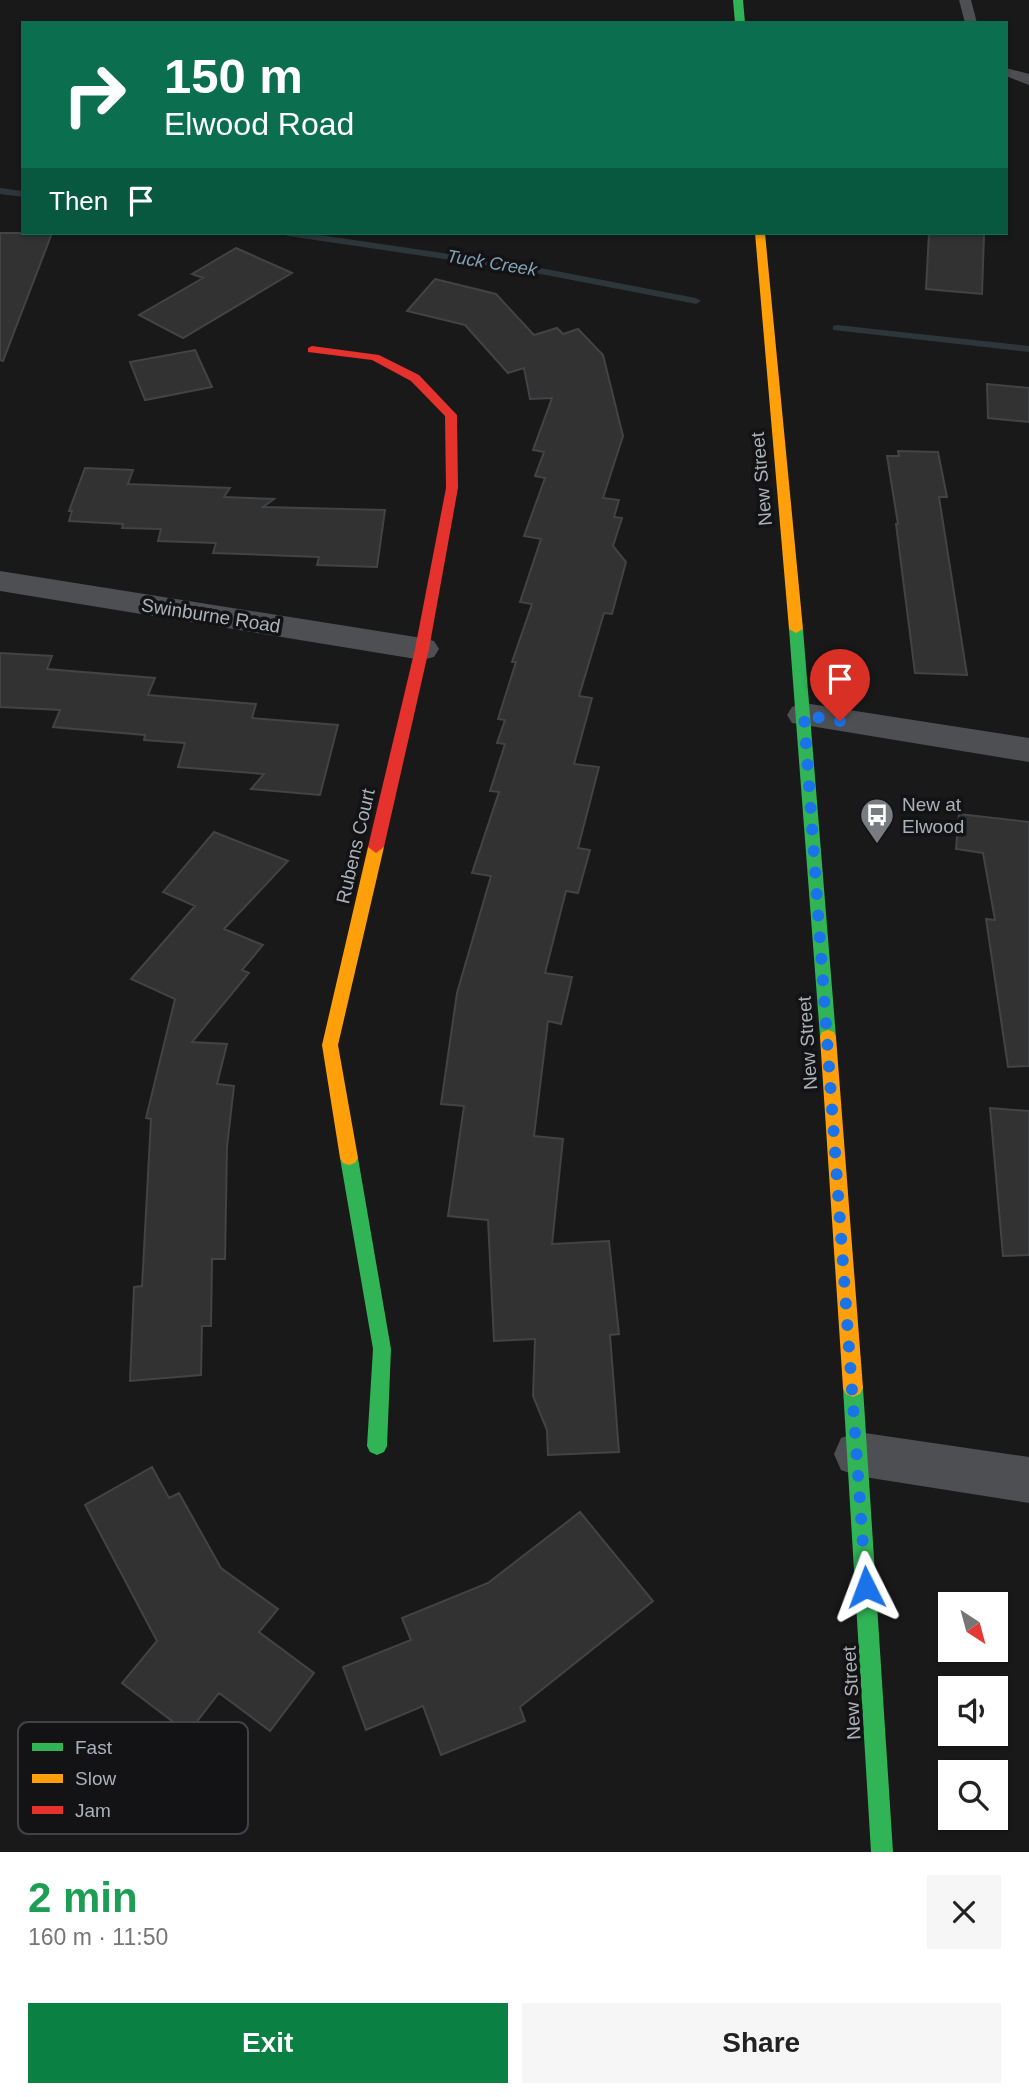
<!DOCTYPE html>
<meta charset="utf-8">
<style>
body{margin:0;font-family:Helvetica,sans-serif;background:#f6f6f6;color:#222;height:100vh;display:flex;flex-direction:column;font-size:26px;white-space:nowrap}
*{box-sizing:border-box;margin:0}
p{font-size:23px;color:#767676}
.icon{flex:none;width:38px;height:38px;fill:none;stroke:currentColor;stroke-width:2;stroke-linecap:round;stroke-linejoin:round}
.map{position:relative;height:1852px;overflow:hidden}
.drawer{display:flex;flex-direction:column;background:#fff;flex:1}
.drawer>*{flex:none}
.hud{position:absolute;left:21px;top:21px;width:987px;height:214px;border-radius:0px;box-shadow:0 2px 5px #0004;background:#0b6e4f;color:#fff;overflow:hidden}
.needle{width:46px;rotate:144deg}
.tools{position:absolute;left:938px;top:1592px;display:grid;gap:14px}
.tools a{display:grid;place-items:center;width:70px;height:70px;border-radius:0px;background:#fff;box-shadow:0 2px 5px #0004;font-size:35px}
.pin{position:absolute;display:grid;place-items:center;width:60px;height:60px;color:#fff;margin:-72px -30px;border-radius:50% 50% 50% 0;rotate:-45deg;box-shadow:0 0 7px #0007}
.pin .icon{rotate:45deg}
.me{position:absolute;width:77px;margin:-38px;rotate:357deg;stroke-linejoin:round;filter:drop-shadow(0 0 5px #0008)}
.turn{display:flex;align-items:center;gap:24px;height:147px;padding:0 28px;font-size:32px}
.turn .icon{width:91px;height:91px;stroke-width:2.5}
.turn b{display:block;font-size:49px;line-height:60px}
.then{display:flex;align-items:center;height:66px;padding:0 28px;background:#0003;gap:14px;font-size:26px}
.round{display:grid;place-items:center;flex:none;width:74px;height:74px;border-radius:0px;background:#f6f6f6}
.summary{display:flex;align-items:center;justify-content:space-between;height:119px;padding:0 28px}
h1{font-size:42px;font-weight:600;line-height:52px;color:#1e9e55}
.button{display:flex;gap:14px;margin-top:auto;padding:14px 28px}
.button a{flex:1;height:80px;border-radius:0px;background:#0b8043;color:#fff;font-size:28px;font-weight:600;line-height:80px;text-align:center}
.button a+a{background:#f6f6f6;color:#222}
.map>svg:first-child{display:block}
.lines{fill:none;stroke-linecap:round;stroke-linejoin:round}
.stream{fill:#2c363b;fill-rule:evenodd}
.building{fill:#323233;stroke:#414345;stroke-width:2}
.lane{fill:#4d4f52;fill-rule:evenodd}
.street{fill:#4d4f52;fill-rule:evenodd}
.fast{fill:#30b455;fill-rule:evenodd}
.slow{fill:#ff9f0a;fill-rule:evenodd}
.jam{fill:#e5322d;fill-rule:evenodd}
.route{stroke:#1a73e8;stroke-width:12;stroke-dasharray:0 21.6}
.labels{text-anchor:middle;stroke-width:7;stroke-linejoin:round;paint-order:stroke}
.far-water-label{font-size:18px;font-style:italic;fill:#83a2b3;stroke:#131315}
.street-label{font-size:19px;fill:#abb1b9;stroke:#131315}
.poi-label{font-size:19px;fill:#abb1b9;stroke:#131315;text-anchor:start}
.key{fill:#131315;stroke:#414246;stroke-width:2}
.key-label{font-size:19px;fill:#abb1b9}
</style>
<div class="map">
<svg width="1029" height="1852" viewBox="0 0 1029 1852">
<rect width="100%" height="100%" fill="#191919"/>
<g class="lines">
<path class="stream" d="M0,188L23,191V197L0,194Z
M283,233H306L525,265L696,298L701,301L696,304L525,271L288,236Z
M837,325L1029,346V352L833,330V326Z"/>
</g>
<path class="building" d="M0,233H52L3,361L0,360Z
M929,233L984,234L982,294L926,289Z
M236,248L292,273L183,338L139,315L203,278L192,274Z
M435,279L496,294L534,335L557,328L563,334L578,329L603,355L623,436L603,498L619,500L614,517L622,518L613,546L626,562L612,614L604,613L579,696L592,698L574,764L599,767L578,848L590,850L578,893L566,891L545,973L572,977L561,1024L548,1021L534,1136L563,1139L552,1244L609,1241L619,1334L610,1335L619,1452L548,1455L547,1430L533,1396L535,1339L494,1341L488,1220L448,1216L464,1106L441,1104L457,993L491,876L472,873L499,792L490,791L505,744L497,743L505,720L498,719L516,662H512L532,604L520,602L541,539L524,536L545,478L535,476L544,452L533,450L552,398L530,399L524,368L508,373L465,325L407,311Z
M195,350L212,387L145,400L130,362Z
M987,384L1029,388V422L988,418Z
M898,451L938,452L947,497H939L967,675L915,673L896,524H898L887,456H899Z
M85,468L133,470L128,484L230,488L224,497L274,499L263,507L385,510L377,567L317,565L319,557L213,553L216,543L158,541L161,529L122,528L123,524L69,521L72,511H69Z
M0,653L52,656L47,669L155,678L148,695L256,704L252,718L338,725L320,795L251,789L264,774L178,767L185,743L144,740L145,735L53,727L60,710L0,707Z
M959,814L1029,822V1066L1008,1067L986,919L995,920L983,853L956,849Z
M214,832L288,861L224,929L263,945L242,970L249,973L192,1042L227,1044L217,1084L234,1086L227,1147L225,1259H212L211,1326H202L201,1375L130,1381L134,1287L142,1286L151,1119L146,1118L175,999L131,979L195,906L163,892Z
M990,1108L1029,1111V1255L1003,1256Z
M152,1467L169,1498L179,1493L221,1568L278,1609L259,1632L314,1673L270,1731L219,1693L188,1733L122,1683L157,1641L85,1505Z
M580,1512L653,1601L520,1707L525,1721L441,1755L423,1706L366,1730L343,1667L411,1640L402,1618L488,1583Z"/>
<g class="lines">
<path class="lane" d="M959,0H971L977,23H965Z
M1006,68L1029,74V85L1006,76Z"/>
<path class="street" d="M0,571L422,638L434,641L439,649L434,657L422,660L0,591Z
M804,703L1029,738V762L792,723L787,715L792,707Z
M858,1432L1029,1457V1503L858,1476L841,1470L834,1454L841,1438Z"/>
<path class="fast" d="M733,0H743L745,23H735Z
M796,625L803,629L836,1037L834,1042H822L820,1037L789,629Z
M349,1151L355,1153L358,1158L391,1349L387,1446L384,1452L377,1455L370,1452L367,1446L373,1349L340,1158L343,1153Z
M853,1379L860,1382L863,1388L893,1852H871L843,1388L846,1382Z"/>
<path class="slow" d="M755,233H765L803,629L796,633L789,629Z
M376,841L384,847L338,1045L358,1158L355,1163L349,1165L343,1163L340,1158L322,1045L368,847Z
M828,1030L834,1032L836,1037L863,1388L860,1394L853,1397L846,1394L843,1388L820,1037L822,1032Z"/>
<path class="jam" d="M312,346L379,355L419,375L457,415L458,488L429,649L384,847L376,853L368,847L415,649L446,488L445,416L411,381L372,360L308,352V348Z"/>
</g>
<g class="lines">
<path class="route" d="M840,721L804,715L866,1587"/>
</g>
<defs>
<g id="bus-pin" transform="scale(1.75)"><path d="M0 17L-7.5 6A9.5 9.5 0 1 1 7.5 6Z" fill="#787c81" stroke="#131315"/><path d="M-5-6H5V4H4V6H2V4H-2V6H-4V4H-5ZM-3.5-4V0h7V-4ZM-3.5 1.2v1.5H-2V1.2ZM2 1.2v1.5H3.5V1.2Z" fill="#fff"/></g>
</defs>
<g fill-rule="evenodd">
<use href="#bus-pin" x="877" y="815"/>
</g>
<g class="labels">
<g class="far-water-label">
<text transform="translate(492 263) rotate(9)" y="6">Tuck Creek</text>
</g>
<g class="street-label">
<text transform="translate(761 479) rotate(-95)" y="7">New Street</text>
<text transform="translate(211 615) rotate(9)" y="7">Swinburne Road</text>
<text transform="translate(355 846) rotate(-77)" y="7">Rubens Court</text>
<text transform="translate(807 1043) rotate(-94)" y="7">New Street</text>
<text transform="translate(851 1693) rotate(-93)" y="7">New Street</text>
</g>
<g class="poi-label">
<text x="902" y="811">New at<tspan x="902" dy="22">Elwood</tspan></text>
</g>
</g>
<rect x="18" y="1722" width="230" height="112" rx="10" class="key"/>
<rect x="32" y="1743" width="31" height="8" fill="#30b455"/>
<rect x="32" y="1774" width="31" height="9" fill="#ff9f0a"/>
<rect x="32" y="1806" width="31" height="8" fill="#e5322d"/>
<g class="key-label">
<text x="75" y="1754">Fast</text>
<text x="75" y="1785">Slow</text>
<text x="75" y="1817">Jam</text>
</g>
</svg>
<div class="tools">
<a><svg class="needle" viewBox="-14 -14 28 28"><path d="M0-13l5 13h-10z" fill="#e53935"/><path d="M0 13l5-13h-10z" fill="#767676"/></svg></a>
<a><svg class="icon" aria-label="sound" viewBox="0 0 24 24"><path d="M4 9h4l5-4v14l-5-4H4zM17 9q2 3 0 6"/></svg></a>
<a><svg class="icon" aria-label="search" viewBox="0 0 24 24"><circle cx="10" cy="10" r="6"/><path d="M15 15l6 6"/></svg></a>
</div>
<div class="pin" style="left:840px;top:721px;background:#d93025"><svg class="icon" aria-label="arrive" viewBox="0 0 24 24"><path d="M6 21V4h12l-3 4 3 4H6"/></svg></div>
<svg class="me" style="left:866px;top:1587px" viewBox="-20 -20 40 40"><path d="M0-17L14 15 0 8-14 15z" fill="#1a73e8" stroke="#fff" stroke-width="4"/></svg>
<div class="hud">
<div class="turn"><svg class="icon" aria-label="right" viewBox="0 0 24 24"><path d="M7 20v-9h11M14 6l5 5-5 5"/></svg><div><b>150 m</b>Elwood Road</div></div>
<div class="then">Then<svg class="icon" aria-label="arrive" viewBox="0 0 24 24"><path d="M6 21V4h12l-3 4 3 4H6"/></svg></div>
</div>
</div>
<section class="drawer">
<div class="summary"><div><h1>2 min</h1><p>160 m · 11:50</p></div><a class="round"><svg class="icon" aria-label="close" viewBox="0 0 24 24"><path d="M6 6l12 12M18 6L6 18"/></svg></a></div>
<div class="button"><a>Exit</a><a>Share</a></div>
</section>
